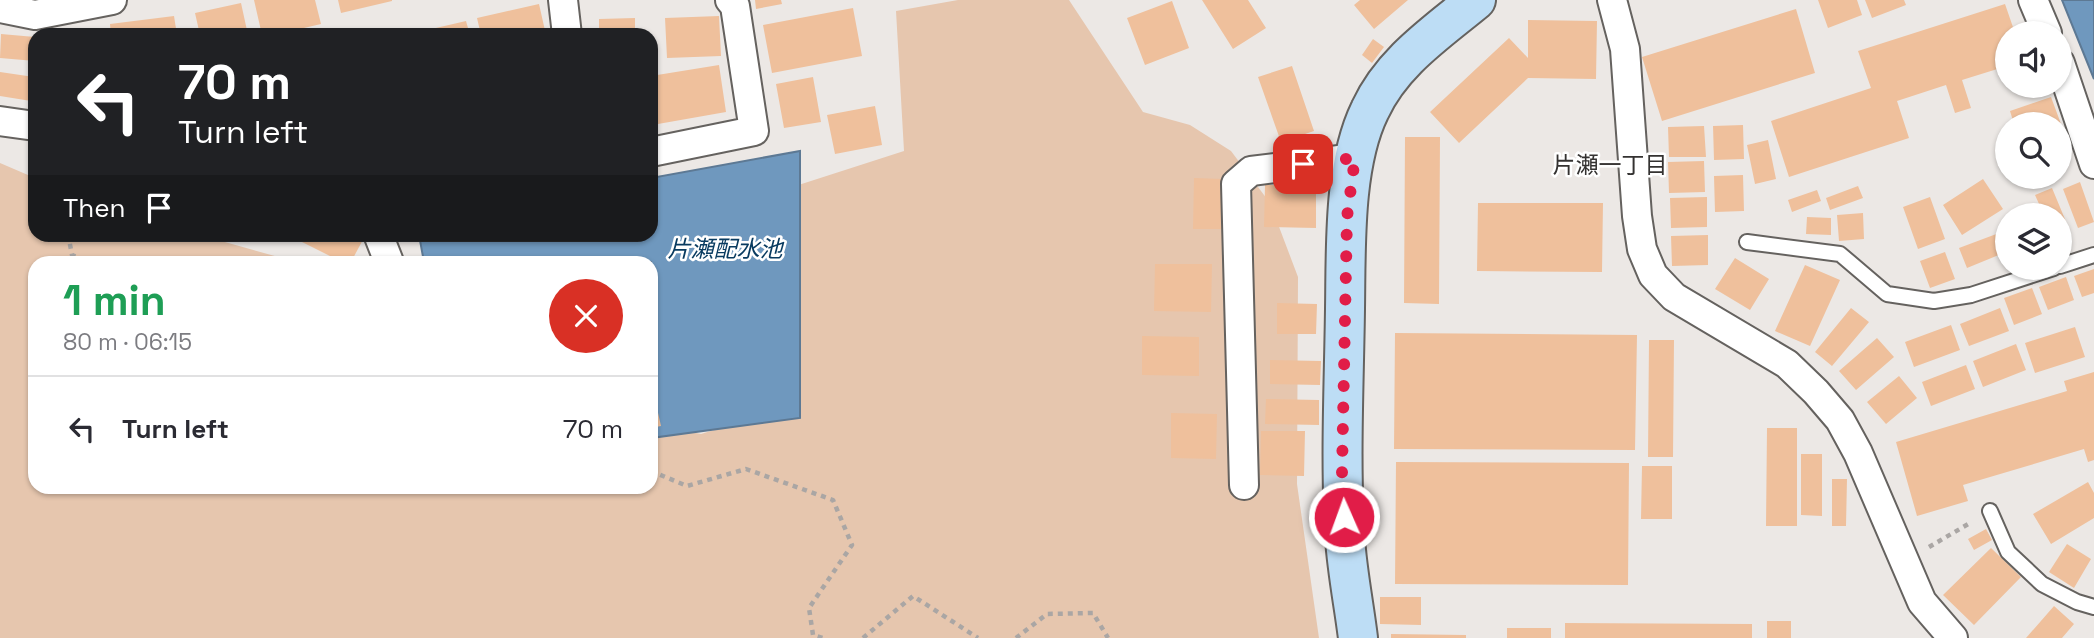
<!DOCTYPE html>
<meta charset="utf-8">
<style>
body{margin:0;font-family:"Space Grotesk","Noto Sans JP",sans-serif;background:#f2f2f3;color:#2b2b33;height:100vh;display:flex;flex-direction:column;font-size:26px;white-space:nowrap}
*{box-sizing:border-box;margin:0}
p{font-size:23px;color:#7c7c81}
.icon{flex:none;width:38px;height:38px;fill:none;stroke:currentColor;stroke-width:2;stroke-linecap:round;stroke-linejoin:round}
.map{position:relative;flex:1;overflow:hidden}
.panel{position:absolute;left:28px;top:256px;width:630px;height:238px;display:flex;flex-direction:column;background:#fff;border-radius:21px;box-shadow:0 2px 5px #0004}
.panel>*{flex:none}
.banner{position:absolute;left:28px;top:28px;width:630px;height:214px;border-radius:21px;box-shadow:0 2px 5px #0004;background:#202124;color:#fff;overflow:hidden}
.tools{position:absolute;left:1995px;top:21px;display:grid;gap:14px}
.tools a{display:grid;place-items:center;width:77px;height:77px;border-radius:50%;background:#fff;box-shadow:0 2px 5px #0004;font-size:35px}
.pin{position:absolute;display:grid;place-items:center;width:60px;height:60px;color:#fff;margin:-30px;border-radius:14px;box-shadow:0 4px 10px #0006}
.me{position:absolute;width:77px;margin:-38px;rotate:358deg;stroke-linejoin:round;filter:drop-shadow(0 0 5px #0008)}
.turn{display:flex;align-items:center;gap:24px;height:147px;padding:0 35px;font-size:32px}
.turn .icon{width:91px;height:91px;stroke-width:2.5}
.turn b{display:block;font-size:49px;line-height:60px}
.then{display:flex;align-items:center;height:66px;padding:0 35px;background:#0003;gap:14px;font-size:26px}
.round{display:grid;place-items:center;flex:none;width:74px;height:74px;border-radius:37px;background:#f2f2f3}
.overview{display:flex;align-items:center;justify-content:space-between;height:119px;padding:0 35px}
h1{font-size:42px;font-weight:700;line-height:52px;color:#1e9e55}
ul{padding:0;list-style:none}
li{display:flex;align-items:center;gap:21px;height:105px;padding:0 35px;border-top:2px solid #e1e1e2}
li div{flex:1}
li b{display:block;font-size:26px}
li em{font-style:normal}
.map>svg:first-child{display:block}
.green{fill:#e6c6ae}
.water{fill:#6f98be;stroke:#5d7994;stroke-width:2}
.building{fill:#efc09c}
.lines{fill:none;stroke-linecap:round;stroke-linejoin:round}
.lane-casing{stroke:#65625f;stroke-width:18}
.street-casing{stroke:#65625f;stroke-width:32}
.secondary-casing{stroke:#65625f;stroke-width:42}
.path{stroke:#aaa6a4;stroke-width:4.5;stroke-dasharray:5 5;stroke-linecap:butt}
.lane{stroke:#fff;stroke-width:14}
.street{stroke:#fff;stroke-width:28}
.secondary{stroke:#bdddf5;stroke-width:38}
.route{stroke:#e11d48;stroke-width:12;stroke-dasharray:0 21.6}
.labels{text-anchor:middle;stroke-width:5;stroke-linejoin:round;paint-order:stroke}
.neighbourhood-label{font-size:23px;fill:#343231;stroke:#fff}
.water-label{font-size:23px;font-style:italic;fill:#093b60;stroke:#fff}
</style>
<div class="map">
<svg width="2094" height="638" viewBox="0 0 2094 638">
<rect width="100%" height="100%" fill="#ece8e5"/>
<path class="green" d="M958,0H1069L1143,112L1190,125L1231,151L1270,203L1298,277L1297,484L1319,638H0V163L35,178V234L200,235L296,262H35V486H651V424L701,434L773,412L783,190L904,151L896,11Z"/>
<path class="water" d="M2062,0H2094V79Z
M800,151V418L651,438V262H424L419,235L651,234V178Z"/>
<path class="building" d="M254,0H315L321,24L274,35H262Z
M338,0H392V1L341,13Z
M755,0H781L782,4L756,9Z
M1202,0H1248L1266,28L1233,49Z
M1360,0H1408L1374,29L1354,5Z
M1818,0H1857L1862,15L1828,28Z
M1865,0H1904L1906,5L1872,18Z
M1172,1L1189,48L1145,65L1127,18Z
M241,3L248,35H200L195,13Z
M539,4L546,35H481L477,18Z
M2005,4L2015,33H2007V66L1962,80L1971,108L1955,113L1946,85L1897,101L1909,138L1789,177L1771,121L1871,88L1858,51Z
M853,8L862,56L772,73L763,25Z
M1796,9L1815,73L1662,121L1642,57Z
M174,16L177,35H111L110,24Z
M719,16L721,56L667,58L665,18Z
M635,18V35H599V19Z
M1528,20L1597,21L1596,79L1528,78L1459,143L1430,112L1509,38L1528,58Z
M466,21L470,35H410V34Z
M1,34L35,37V61L0,58Z
M1373,39L1384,47L1372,63L1362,55Z
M719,65L726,112L658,124L651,76Z
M1292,66L1314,131L1281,142L1258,77Z
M0,72L34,77L31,101L0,96Z
M813,77L821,122L784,128L776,84Z
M2051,97L2061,124H2014L2010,111Z
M875,106L882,145L835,154L827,115Z
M1743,125L1744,159L1714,160L1713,126Z
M1704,126L1706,157H1669L1668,127Z
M1405,137H1440L1439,304L1404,303Z
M1768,140L1776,179L1755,184L1747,145Z
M1704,161L1705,192L1669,193L1668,162Z
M1743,175L1744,211L1715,212L1714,176Z
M1194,178L1223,179V229H1193Z
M1983,179L2003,209L1962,235L1943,205Z
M2080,182L2094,222L2078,228L2063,189Z
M1265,185H1316V228L1264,227Z
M1858,186L1863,198L1830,210L1826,198Z
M2052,188L2067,224L2060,228V215H2044L2035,195Z
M1817,190L1821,201L1792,212L1788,200Z
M1707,197V227L1671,228L1670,198Z
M1930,197L1945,239L1918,249L1903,207Z
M1478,203H1603L1602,272L1477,271Z
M1863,213L1864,239L1839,241L1837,215Z
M1807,217L1831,218V235L1806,234Z
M1999,233L2006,252L1967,268L1959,248Z
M294,234H366L351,262H342L292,237Z
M1708,235V265L1672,266L1671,236Z
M1945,252L1955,279L1930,288L1920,261Z
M1735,258L1769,279L1750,310L1715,289Z
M1155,264H1212L1211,312L1154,311Z
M1805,265L1840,280L1810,346L1775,331Z
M2094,269V293L2082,297L2074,276Z
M2066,277L2074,300L2048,310L2039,287Z
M2032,288L2042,314L2014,325L2004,298Z
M1277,303L1317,304L1316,334H1277Z
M1851,308L1869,322L1832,366L1815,352Z
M2000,308L2009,331L1969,346L1960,324Z
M1951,325L1960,350L1914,367L1905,342Z
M2075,327L2085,357L2035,373L2025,343Z
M1395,333L1637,335L1635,450L1394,449Z
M1142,336L1199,337V376L1142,375Z
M1877,338L1894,357L1856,390L1839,371Z
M1649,340H1674L1673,457H1648Z
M2016,344L2026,370L1983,387L1973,361Z
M1270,360L1321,361L1320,385L1270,384Z
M1966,365L1975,389L1931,406L1922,382Z
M2094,372V460L2088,462L2084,449L1963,485L1968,501L1917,516L1896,442L2067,391L2064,381Z
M1899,376L1917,398L1886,424L1867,402Z
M654,395L661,426L651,428V396Z
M1266,399L1319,400V425L1265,424Z
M1171,413L1217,414L1216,459L1171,458Z
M1767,428H1797V526H1766Z
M1261,431H1305L1304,476L1260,475Z
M1801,454H1822V516L1801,515Z
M1396,462L1629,463L1628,585L1395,584Z
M1642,466H1672V519H1641Z
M1832,479H1847L1846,526H1832Z
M2088,482L2094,493V518L2051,544L2033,514Z
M1986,529L1992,540L1974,550L1968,539Z
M2067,544L2091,559L2074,588L2049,572Z
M1991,548L2021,577L1974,625L1943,595Z
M1380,597H1421V625L1380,624Z
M2054,606L2074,624L2062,638H2026Z
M1767,621H1791V638H1767Z
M1565,623L1752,624V638H1565Z
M1507,628H1551V638H1507Z
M1391,634L1466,635V638H1391Z"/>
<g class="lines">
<g class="lane-casing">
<path id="lane" d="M1747,242L1840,254L1887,294L1934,301L1971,295L2054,268
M2060,266L2094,255
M1990,511L2008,552L2042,584L2077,602L2094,607"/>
</g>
<g class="street-casing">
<path id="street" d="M563,0L567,35
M1612,0L1625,49L1637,216L1642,249L1653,275L1674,297L1787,364L1816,392L1840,420L1858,453L1922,602L1953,638
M2033,0L2047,33
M0,8L35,15L112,0
M2060,63L2094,164
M0,121L35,126
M651,152L754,131L735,6L730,0
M378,234L389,262
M1244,485L1236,184L1251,171L1355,158"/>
</g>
<g class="secondary-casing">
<path id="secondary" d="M1358,638C1354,605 1347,571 1345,538C1340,462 1344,385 1345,309C1346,248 1343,165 1370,110C1392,62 1436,33 1476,0"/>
</g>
<path class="path" d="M68,234L72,255L90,262
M173,262L174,260L187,262
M651,471L687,486L746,469L833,500L852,545L809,608L813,635L823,638
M1929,547L1970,523
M863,638L913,596L978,638
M1016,638L1047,614L1093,613L1108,638"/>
<use href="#lane" class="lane"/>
<use href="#street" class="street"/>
<use href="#secondary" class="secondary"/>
</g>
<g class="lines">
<path class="route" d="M1303,164L1355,158L1347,217L1342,472L1344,517"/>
</g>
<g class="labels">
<g class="neighbourhood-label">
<text x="1610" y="173">片瀬一丁目</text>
</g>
<g class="water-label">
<text x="725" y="257">片瀬配水池</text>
</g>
</g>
</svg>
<div class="tools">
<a><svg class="icon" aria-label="sound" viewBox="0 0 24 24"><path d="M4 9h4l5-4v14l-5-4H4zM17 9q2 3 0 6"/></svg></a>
<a><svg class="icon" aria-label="search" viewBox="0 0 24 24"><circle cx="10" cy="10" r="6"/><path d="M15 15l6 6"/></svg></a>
<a><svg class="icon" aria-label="layers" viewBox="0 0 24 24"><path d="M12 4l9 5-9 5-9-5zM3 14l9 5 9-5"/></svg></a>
</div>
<div class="pin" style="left:1303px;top:164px;background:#d93025"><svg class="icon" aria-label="arrive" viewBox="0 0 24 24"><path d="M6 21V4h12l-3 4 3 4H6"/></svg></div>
<svg class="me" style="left:1344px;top:517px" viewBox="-20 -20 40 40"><circle r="17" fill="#e11d48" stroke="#fff" stroke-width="3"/><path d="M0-11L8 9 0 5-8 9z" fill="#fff"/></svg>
<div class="banner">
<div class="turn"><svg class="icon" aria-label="left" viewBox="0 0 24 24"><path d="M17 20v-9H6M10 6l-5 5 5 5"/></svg><div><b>70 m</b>Turn left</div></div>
<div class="then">Then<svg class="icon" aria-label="arrive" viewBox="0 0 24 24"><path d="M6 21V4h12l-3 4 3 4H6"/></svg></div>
</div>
<section class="panel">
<div class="overview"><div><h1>1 min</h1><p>80 m · 06:15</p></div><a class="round" style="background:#d93025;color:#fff"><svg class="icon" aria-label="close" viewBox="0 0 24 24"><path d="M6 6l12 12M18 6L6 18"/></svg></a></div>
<ul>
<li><svg class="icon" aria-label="left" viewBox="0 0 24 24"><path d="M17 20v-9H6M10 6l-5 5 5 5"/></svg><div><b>Turn left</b></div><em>70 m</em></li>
</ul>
</section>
</div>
